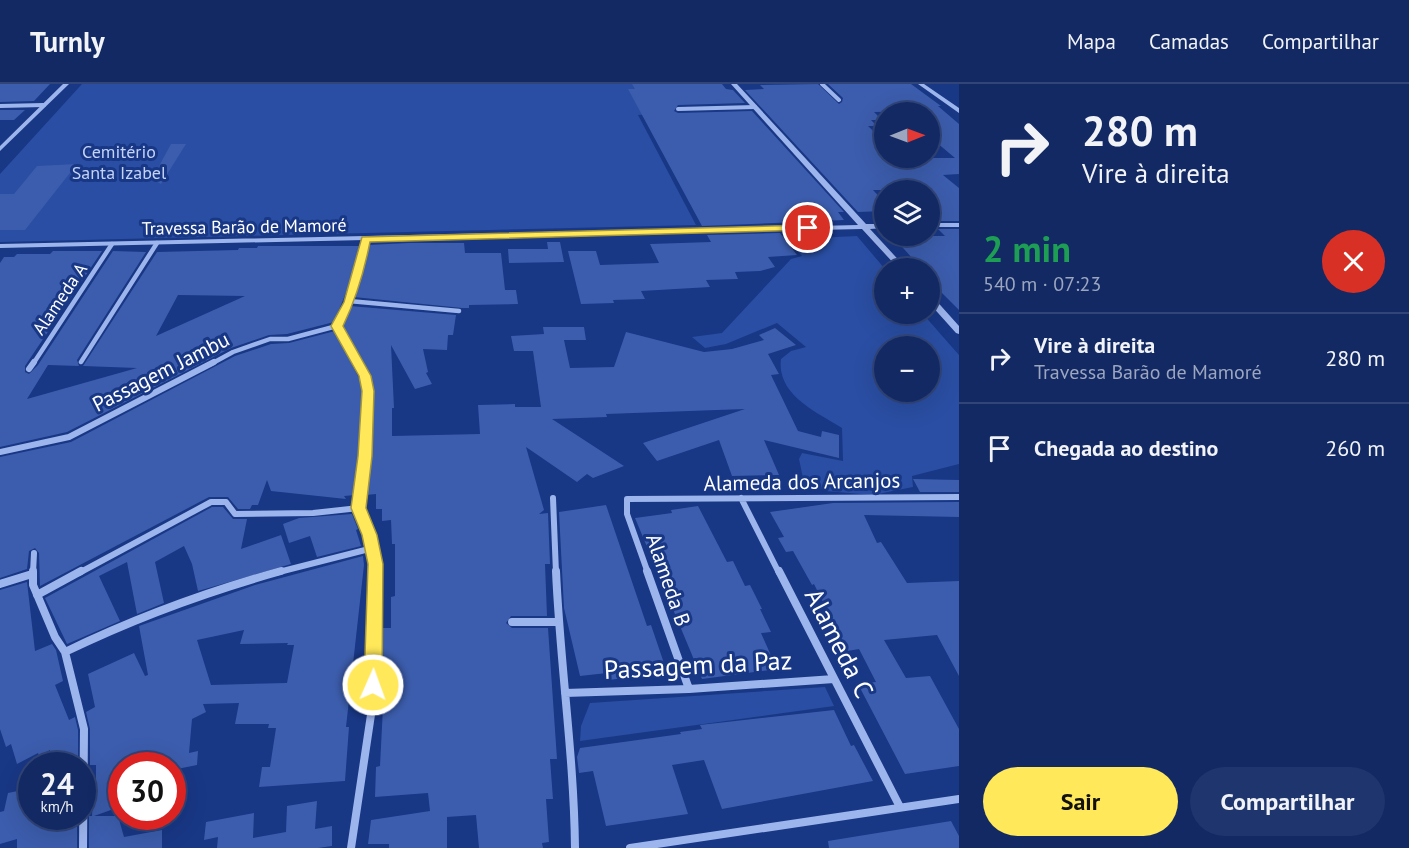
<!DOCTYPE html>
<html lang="pt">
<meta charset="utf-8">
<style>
body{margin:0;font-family:"PT Sans",sans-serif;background:#1f356d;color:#f1f3f6;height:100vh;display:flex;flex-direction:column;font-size:22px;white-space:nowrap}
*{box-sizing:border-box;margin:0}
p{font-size:20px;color:#9ca6bf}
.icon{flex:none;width:33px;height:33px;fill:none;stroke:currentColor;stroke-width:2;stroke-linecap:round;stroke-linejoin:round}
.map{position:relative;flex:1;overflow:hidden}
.drawer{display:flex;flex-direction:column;background:#122964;width:450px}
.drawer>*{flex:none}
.top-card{background:#122964;color:#f1f3f6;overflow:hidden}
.needle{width:39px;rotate:89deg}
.fabs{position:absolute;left:874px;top:18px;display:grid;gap:12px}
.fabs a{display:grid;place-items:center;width:66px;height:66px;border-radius:50%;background:#122964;box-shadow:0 6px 24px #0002,0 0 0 2px #314578;font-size:30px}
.speed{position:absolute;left:18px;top:668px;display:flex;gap:12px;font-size:30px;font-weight:700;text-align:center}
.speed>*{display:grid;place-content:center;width:78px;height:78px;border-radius:50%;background:#122964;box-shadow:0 6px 24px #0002,0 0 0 2px #314578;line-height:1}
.speed small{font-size:15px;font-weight:400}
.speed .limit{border:9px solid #d22;background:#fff;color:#111}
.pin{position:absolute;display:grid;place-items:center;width:51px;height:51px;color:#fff;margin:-26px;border:3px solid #fff;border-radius:50%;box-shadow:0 2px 6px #0007}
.me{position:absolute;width:66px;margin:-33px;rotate:2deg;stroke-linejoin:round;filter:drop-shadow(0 0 4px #0008)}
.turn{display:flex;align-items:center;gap:21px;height:126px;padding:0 24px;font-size:27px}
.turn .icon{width:78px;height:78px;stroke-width:2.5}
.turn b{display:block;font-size:42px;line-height:51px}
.round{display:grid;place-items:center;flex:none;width:63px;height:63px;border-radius:32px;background:#1f356d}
.head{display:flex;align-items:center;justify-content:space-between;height:102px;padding:0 24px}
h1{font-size:36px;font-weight:800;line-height:45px;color:#1e9e55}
.cta{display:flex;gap:12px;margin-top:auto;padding:12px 24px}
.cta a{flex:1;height:69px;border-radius:36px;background:#ffe859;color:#111;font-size:24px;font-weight:800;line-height:69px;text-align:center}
.cta a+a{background:#1f356d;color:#f1f3f6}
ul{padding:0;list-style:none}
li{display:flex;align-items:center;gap:18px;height:90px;padding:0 24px;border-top:2px solid #314578}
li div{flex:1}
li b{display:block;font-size:22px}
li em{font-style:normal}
header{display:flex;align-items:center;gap:36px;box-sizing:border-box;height:84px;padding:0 30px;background:#122964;border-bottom:2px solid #314578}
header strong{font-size:28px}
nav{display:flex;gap:33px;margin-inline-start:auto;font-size:21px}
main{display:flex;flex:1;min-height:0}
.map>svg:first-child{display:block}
.green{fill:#2a4ea3;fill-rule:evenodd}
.building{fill:#3c5dad;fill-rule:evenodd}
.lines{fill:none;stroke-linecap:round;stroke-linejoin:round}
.minor-far3{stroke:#9db5ed;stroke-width:4}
.minor-far2{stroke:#9db5ed;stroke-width:4.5}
.minor-far1{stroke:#9db5ed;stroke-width:6}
.minor{stroke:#9db5ed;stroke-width:8}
.tertiary{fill:#9db5ed;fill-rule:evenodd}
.route{fill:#ffe859;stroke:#a6973a;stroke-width:1.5}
.labels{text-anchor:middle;stroke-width:6;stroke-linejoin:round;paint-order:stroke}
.far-park-label{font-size:18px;fill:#c3d3f9;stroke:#183785}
.far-street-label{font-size:18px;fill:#fff;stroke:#183785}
.street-label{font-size:21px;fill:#fff;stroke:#183785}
.near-street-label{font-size:26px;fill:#fff;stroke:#183785}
</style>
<header>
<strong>Turnly</strong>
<nav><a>Mapa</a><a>Camadas</a><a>Compartilhar</a></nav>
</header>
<main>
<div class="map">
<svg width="959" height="764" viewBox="0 0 959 764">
<rect width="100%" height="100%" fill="#183785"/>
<path class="green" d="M82,0H656L675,29L638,31L696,141L0,158V90Z
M857,152L885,185V230H923L959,271V380L912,392L913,403L873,411L825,407L803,394L799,375L802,369L843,377L842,344C818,329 776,311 781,275L791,267L806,263L777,239L726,260L705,264L692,253L722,249L791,175L802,172L795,164L794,155ZM885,262H930V308H885Z
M825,603L834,622L580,657L581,642L590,619Z"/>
<path class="building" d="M0,0H50L34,17L0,18Z
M632,0H722L726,5L733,6L745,19L678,21L674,27L678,29L752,27L844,128H838L844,136L702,142L628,5H635Z
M818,0L839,20L842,18L843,14L828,0H911L941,22H938L959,40V90L943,91L959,104V137H930V106H873L885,119V127L858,128L745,6L764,5L760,1ZM930,27V53L955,74H885V58L868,42H877L871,36H882L874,28Z
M0,26H25L14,36H0Z
M171,60H186L161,100L152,95Z
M77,80L25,146H0V110H14L37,82Z
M938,145H959V226L930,197V184H918L910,174H912L896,156L907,155L903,152H945Z
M780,149L797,171L768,173L775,183L760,187L735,188L738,195L706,196L710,203L641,207L645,215L613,216L614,219L581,220L568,167H596L600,181L659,179L650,160L711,158L707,151Z
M547,158H560L564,178L509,179L508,165H548Z
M409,159H464L465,169H501L505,206H516L518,220L469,221V224H462L354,213L368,161Z
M258,162H359L350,199L334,238L287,250L269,251L231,264L67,348L0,363V179L4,173H14L17,170H50L53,167H102L25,282V288L29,290L38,281L113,167L146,168L77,276L79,282L48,281L27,315L137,284L83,282L157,168L238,166L239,164H257ZM178,211L245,212L156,252Z
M350,222L456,231L453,251H448L447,266L423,265L428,288L426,289L432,300L415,305L391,261L394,324H392V352L480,350L478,321L515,320V323H541L533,267H514L511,252L544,250L543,243H584L586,256H564L570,284L614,283L626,248L704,268L732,265L764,256L759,251L775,244L796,261L768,270L779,290L771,291L798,347L821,353L822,347L839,351V374L764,356L779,391L732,392L719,356L657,377L643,359L745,325L606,330L607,333L552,335L624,382L593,394L587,390L577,398L526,363L544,426L539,430L548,429L550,480H545L547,532H511L506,539L512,544H548L557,675H550L553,715H546L549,758L542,759L543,764H479L476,731L447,733V764H389V760H368L371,736L430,727L428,709L375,713L376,683L380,682L385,584H382L383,569H380L381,544H391V513L395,512V460H392L391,436L382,437V425H376V410L366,411L373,329L372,299L342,242Z
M335,247L362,300L363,329L355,411L344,412L346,415L271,407L267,396L258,421H252L250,425H238L228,413H209L40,502L39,469L35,464L29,467L27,485L0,494V373L71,358L235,272L271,260L289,259Z
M913,395L959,396V408H920Z
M959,418V433L864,431L877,459L881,458L907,499L959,497V592L937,551L884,556L906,594L930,592L959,645V682L905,690L858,600L876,598L859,565L847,567L814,500L812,501L793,467L786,468L778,454L784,453L770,428L833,419Z
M606,421L647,542L651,541L667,588L609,596L607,589L580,592L564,524L559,428Z
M698,422L727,478L733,477L745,502L750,501L762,525H760L771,548L761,549L777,585L702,595L635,434L672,429L671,426Z
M212,423H223L233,435H247L241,465L281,451L291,480L198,507L192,480L184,462L155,478L164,519L137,530L127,478L99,492L120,537L67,560L45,514Z
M352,430L358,445L356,446L361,462L317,473L310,452L289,459L283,440L299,434Z
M363,472L364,481L346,643H349L345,697L259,703L262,683H270L276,644H268L269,640H235L239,619L203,620L206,628L192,635L189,669L198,667L197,681L172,686V681H122V722L94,732H118L124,753L162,746V764H89V732H92L93,713L96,712V681H90V645L86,628L95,623L88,590L134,569L145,592L148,591L139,542L255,501ZM244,546L240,560L288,559L287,561H294L287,599L211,601L197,556Z
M27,498L35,567L52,560L56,566L63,597L55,601L69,636L75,633L78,646V681H49L50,666L39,672L38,669L17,680L11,660L6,663L0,645V506Z
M834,626L851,662L854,661L873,697L722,725L704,676L672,681L688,730L606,742L593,687L579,689L577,673L580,664L681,650L680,648L702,645L700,641Z
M32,704V732H77V764H17V755L0,760V728L4,727L8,709Z
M317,717L315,745L332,742V762L318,764H217L218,753L204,756L206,738L254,729L253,754L286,748L287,722Z
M951,737L959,752V764H829L828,757Z"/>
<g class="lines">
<path class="minor-far3" d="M822,0L839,16
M0,22L44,21
M678,25L755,23"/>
<path class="minor-far2" d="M349,217L459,227
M337,242L357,280
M337,242L354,200L365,155
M81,278L157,159
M33,280L112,160
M211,280L233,268L270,255H288L337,242"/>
<path class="minor-far1" d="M356,278L367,299L368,329L359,424L370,451L376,489
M29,285L34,278
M0,368L69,353L214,278
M553,414L556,489
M741,414L779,489
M33,489L34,469
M79,489L211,418H226L235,430L313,429L359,424
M275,489L373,464
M648,489L627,430V415L959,413"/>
<path class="minor" d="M33,487V501L55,553L65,568L84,645L83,764
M556,487C560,580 574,671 575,764
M647,487L689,605
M779,487L900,723
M0,500L32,490
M37,511L81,487
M512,538H558
M65,568C135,534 206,508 281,487
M565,609L689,605L834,595
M351,764L372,624L376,487
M630,764L959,715"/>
<path class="tertiary" d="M63,0H69L0,67V62Z
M731,0H737L866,140H885V144L870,145L906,184H898L862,145L0,164V160L858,141Z
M918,0H924L959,24V29Z
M930,139H959V143H930Z
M930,213H933L959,242V250L956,249L930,220Z"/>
</g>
<path class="route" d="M808,141L813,144L811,146L370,158C364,188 356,215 343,242L371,292L374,307L372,372L366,424L377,451L383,480L382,601L379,606L373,609L367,606L364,601L368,480L362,451L351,424L358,372L362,307L359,292L331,242L344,218L362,153Z"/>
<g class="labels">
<g class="far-park-label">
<text x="119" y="74">Cemitério<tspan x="119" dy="21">Santa Izabel</tspan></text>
</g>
<g class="far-street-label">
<text transform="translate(244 143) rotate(-1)" y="6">Travessa Barão de Mamoré</text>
<text transform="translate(60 215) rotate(-56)" y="6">Alameda A</text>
</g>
<g class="street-label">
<text transform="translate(161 288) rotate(-27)" y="7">Passagem Jambu</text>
<text transform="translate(802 398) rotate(-1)" y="7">Alameda dos Arcanjos</text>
<text transform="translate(668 496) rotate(71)" y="7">Alameda B</text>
</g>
<g class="near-street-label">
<text transform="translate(839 559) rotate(63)" y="9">Alameda C</text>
<text transform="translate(698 581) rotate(-3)" y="9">Passagem da Paz</text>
</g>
</g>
</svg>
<div class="fabs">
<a><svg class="needle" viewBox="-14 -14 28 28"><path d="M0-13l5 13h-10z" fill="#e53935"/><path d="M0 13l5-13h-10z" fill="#9ca6bf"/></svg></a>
<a><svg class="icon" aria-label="layers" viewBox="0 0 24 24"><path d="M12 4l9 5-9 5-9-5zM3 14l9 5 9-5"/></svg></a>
<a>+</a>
<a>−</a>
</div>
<div class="speed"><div>24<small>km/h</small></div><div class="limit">30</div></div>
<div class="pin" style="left:808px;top:144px;background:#d93025"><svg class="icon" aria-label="arrive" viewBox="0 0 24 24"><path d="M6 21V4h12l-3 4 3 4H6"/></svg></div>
<svg class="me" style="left:373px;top:601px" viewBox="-20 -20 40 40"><circle r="17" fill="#ffe859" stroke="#fff" stroke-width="3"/><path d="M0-11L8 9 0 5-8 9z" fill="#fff"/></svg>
</div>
<section class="drawer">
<div class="top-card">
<div class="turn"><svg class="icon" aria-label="right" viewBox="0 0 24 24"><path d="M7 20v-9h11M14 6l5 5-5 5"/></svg><div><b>280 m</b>Vire à direita</div></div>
</div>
<div class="head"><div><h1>2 min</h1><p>540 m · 07:23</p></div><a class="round" style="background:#d93025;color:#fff"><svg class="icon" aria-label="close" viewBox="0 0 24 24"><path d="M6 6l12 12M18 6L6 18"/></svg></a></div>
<ul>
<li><svg class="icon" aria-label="right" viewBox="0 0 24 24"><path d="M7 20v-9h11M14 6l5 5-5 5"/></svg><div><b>Vire à direita</b><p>Travessa Barão de Mamoré</p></div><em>280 m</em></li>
<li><svg class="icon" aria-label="arrive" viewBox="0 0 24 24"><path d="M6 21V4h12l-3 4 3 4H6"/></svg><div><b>Chegada ao destino</b></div><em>260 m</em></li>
</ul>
<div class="cta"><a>Sair</a><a>Compartilhar</a></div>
</section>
</main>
